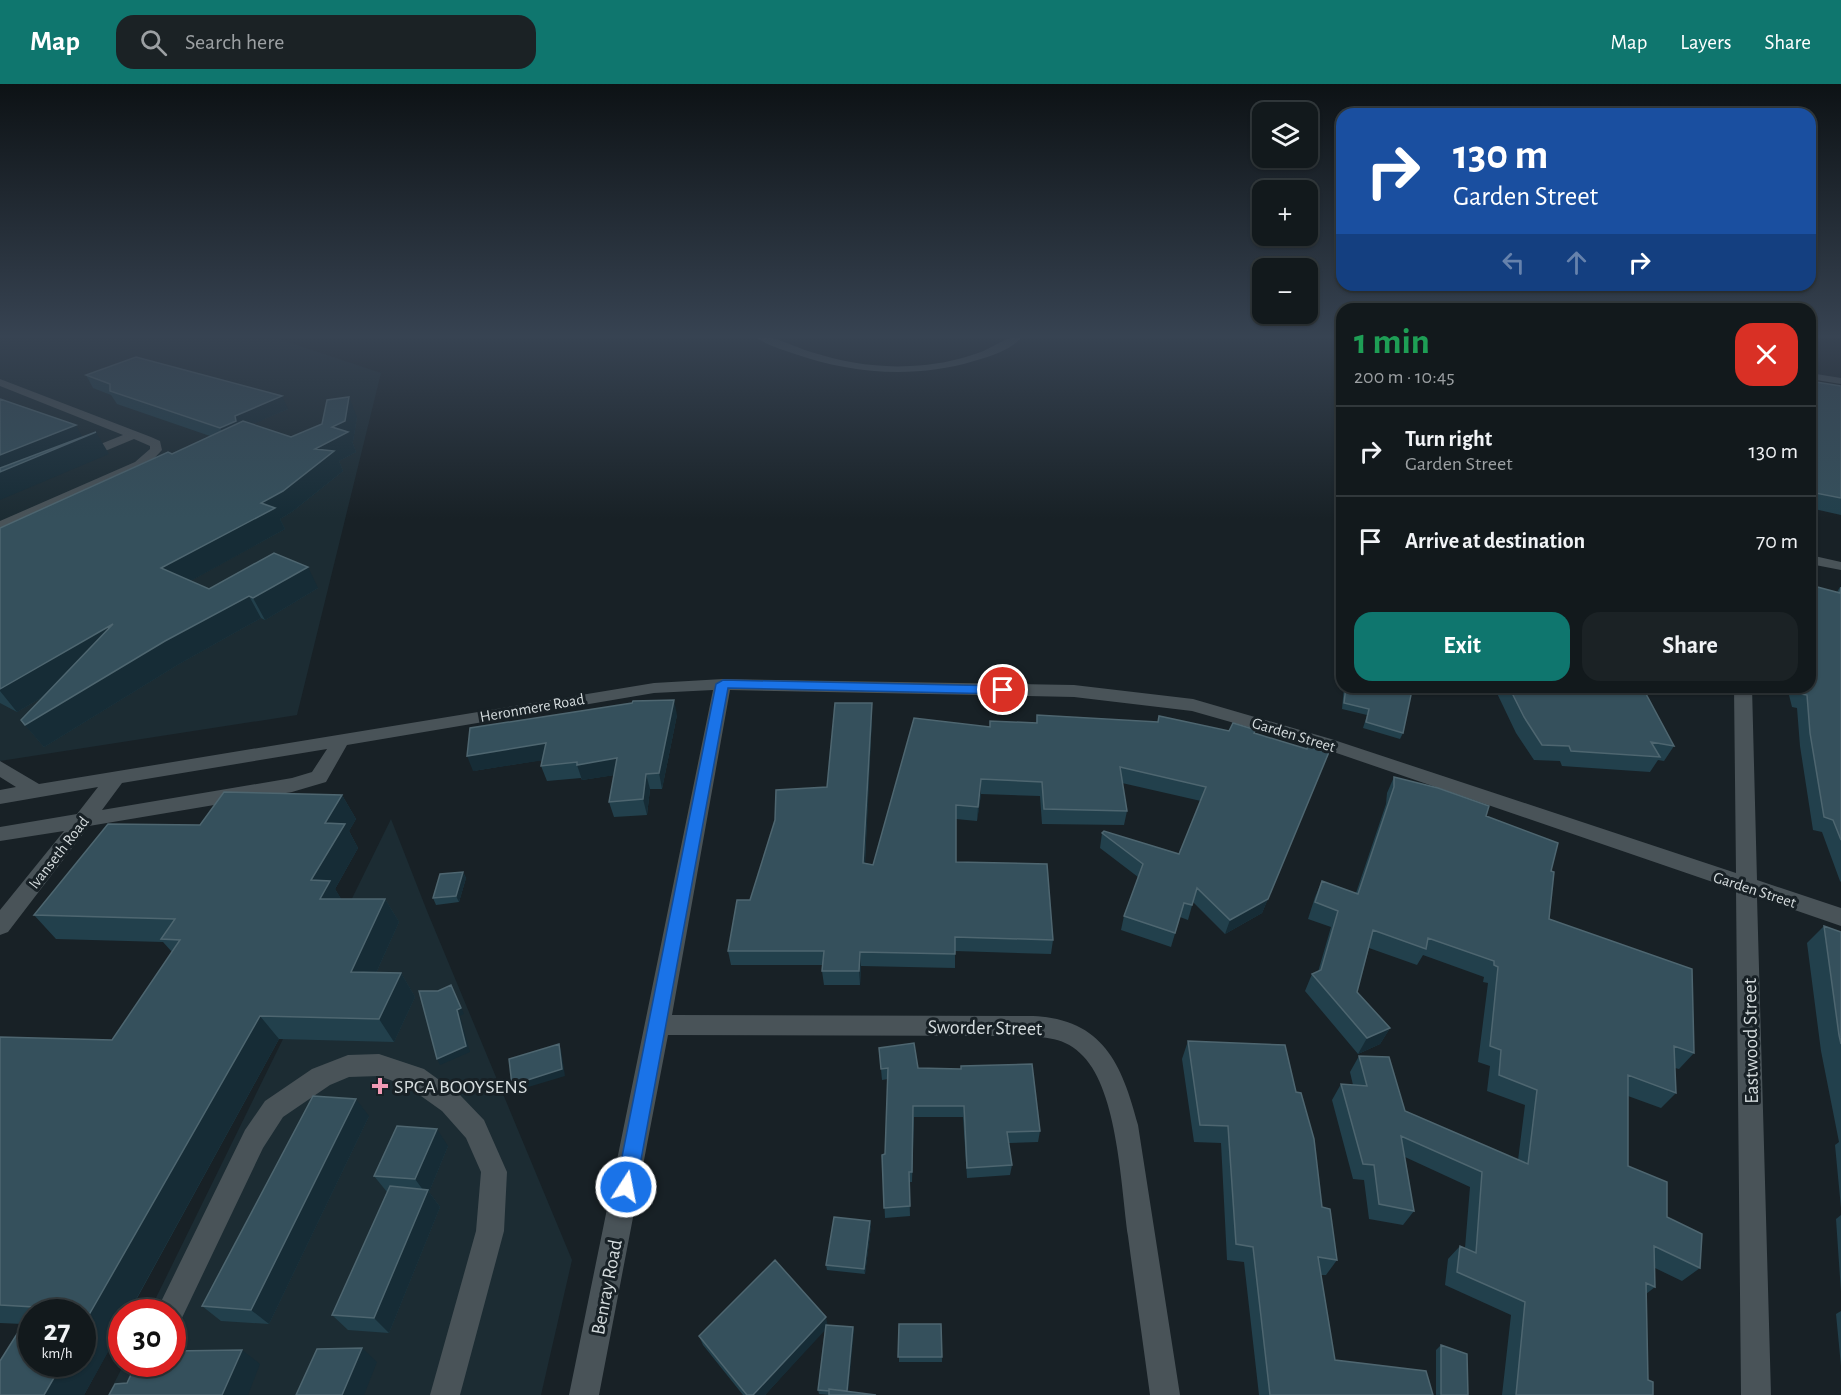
<!DOCTYPE html>
<meta charset="utf-8">
<style>
body{margin:0;font-family:"Alegreya Sans",sans-serif;background:#1b2225;color:#f1f3f6;height:100vh;display:flex;flex-direction:column;font-size:22px;white-space:nowrap}
*{box-sizing:border-box;margin:0}
p{font-size:20px;color:#9ca0a3}
.icon{flex:none;width:33px;height:33px;fill:none;stroke:currentColor;stroke-width:2;stroke-linecap:round;stroke-linejoin:round}
.map{position:relative;flex:1;overflow:hidden}
.drawer{position:absolute;left:1336px;top:219px;width:480px;height:390px;display:flex;flex-direction:column;background:#12191c;border-radius:18px;box-shadow:0 2px 4px #0004,0 0 0 2px #31383b}
.drawer>*{flex:none}
.guide{position:absolute;left:1336px;top:24px;width:480px;height:183px;border-radius:18px;box-shadow:0 2px 4px #0004,0 0 0 2px #31383b;background:#1a4fa0;color:#fff;overflow:hidden}
.fabs{position:absolute;left:1252px;top:18px;display:grid;gap:12px}
.fabs a{display:grid;place-items:center;width:66px;height:66px;border-radius:12px;background:#12191c;box-shadow:0 2px 4px #0004,0 0 0 2px #31383b;font-size:30px}
.speed{position:absolute;left:18px;top:1215px;display:flex;gap:12px;font-size:30px;font-weight:700;text-align:center}
.speed>*{display:grid;place-content:center;width:78px;height:78px;border-radius:50%;background:#12191c;box-shadow:0 2px 4px #0004,0 0 0 2px #31383b;line-height:1}
.speed small{font-size:15px;font-weight:400}
.speed .limit{border:9px solid #d22;background:#fff;color:#111}
.pin{position:absolute;display:grid;place-items:center;width:51px;height:51px;color:#fff;margin:-26px;border:3px solid #fff;border-radius:50%;box-shadow:0 2px 6px #0007}
.me{position:absolute;width:66px;margin:-33px;rotate:11deg;stroke-linejoin:round;filter:drop-shadow(0 0 4px #0008)}
.turn{display:flex;align-items:center;gap:21px;height:126px;padding:0 18px;font-size:27px}
.turn .icon{width:78px;height:78px;stroke-width:2.5}
.turn b{display:block;font-size:42px;line-height:51px}
.lanes{display:flex;align-items:center;height:57px;padding:0 18px;background:#0003;justify-content:center;gap:30px;direction:ltr}
.lanes .off{opacity:.35}
.round{display:grid;place-items:center;flex:none;width:63px;height:63px;border-radius:18px;background:#1b2225}
.summary{display:flex;align-items:center;justify-content:space-between;height:102px;padding:0 18px}
h1{font-size:36px;font-weight:700;line-height:45px;color:#1e9e55}
.action{display:flex;gap:12px;margin-top:auto;padding:12px 18px}
.action a{flex:1;height:69px;border-radius:18px;background:#0f766e;color:#fff;font-size:24px;font-weight:700;line-height:69px;text-align:center}
.action a+a{background:#1b2225;color:#f1f3f6}
ul{padding:0;list-style:none}
li{display:flex;align-items:center;gap:18px;height:90px;padding:0 18px;border-top:2px solid #31383b}
li div{flex:1}
li b{display:block;font-size:22px}
li em{font-style:normal}
header{display:flex;align-items:center;gap:36px;box-sizing:border-box;height:84px;padding:0 30px;background:#0f766e;color:#fff}
header strong{font-size:28px}
nav{display:flex;gap:33px;margin-inline-start:auto;font-size:21px}
.search{width:420px;height:54px;background:#1b2225;display:flex;align-items:center;gap:15px;box-sizing:border-box;padding:0 21px;border-radius:18px;color:#9ca0a3;font-size:22px}
.map>svg:first-child{display:block}
.built{fill:#1c2c33}
.lines{fill:none;stroke-linecap:round;stroke-linejoin:round}
.minor{fill:#495358;fill-rule:evenodd}
.wall{fill:#22404c}
.shaded-wall{fill:#162c36}
.building{fill:#35505c;stroke:#4e6670;stroke-width:1.5}
.route{fill:#1a73e8;stroke:#114b97;stroke-width:1.5}
.poi-dot{fill:#f19ab4;stroke:#182126;stroke-width:2}
.labels{text-anchor:middle;stroke-width:6;stroke-linejoin:round;paint-order:stroke}
.street-label{font-size:16px;fill:#d4dbdd;stroke:#182126}
.near-street-label{font-size:20px;fill:#d4dbdd;stroke:#182126}
.near-poi-label{font-size:20px;fill:#d4dbdd;stroke:#182126;text-anchor:start}
</style>
<header>
<strong>Map</strong>
<div class="search"><svg class="icon" aria-label="search" viewBox="0 0 24 24"><circle cx="10" cy="10" r="6"/><path d="M15 15l6 6"/></svg>Search here</div>
<nav><a>Map</a><a>Layers</a><a>Share</a></nav>
</header>
<div class="map">
<svg width="1841" height="1311" viewBox="0 0 1841 1311">
<rect width="100%" height="100%" fill="#182126"/>
<path class="built" d="M0,252H270L381,289L297,631L0,677Z
M391,735L427,827L572,1176L541,1311H108L124,1280H172V1228H149Z"/>
<g class="lines">
<path class="minor" d="M755,252C774,251 792,262 811,268C843,278 877,284 910,282C933,281 956,277 978,269C993,264 1007,251 1023,252C1011,266 992,272 974,277C914,295 852,290 792,269C780,265 764,260 755,252Z
M1810,289L1841,294V300L1810,295Z
M0,295L151,353L160,357L162,366L145,384L0,446V437L135,378L150,365V362L134,355L86,375H78L76,372L78,369L123,351L0,302Z
M1810,471L1841,478V486L1810,480Z
M723,595L1074,601L1193,615L1331,655L1736,789L1734,603H1752L1757,796L1841,824V842L1757,813L1771,1311H1741L1736,806L1319,663L1192,627L1074,613L730,606L672,931L1033,932C1103,935 1122,980 1138,1041L1180,1311H1150C1143,1258 1135,1205 1128,1152C1121,1103 1118,1008 1083,972C1066,953 1044,953 1020,952L668,951L599,1311H569L713,606L654,609L347,661L326,698L292,708L89,742L8,848L0,851V826L64,747L0,757V743L77,730L98,703L0,720V706L16,703L0,693V677L39,700L654,599ZM327,665L312,688L292,694L102,726L122,699Z
M379,970L424,985L460,1011L484,1036L507,1088L504,1147L460,1311H430L476,1147L481,1088L466,1054L442,1027L407,1002L379,992L349,993L330,1001L283,1033L263,1064L180,1238L172,1241V1228H156L245,1046L265,1017L312,985L348,971Z"/>
</g>
<path class="wall" d="M86,291L288,325L252,340L291,353L357,333L353,357H352L356,368L339,377L343,387L293,427L280,435L285,445L190,497L209,505L318,504L265,536L261,534L179,580L44,663L21,636L44,612L17,628L0,619V444L172,370L210,352L117,320L111,311L93,304Z
M1810,297L1841,302V431L1810,424Z
M1840,503H1841V798L1840,797L1822,748L1813,746L1800,662L1797,624L1792,623L1787,603H1810L1837,508Z
M1344,603H1411L1403,649L1400,655L1363,644L1367,631L1342,625Z
M1494,603H1589L1674,662L1664,677L1658,676L1650,688L1562,682L1560,677L1534,676L1516,649Z
M677,631L662,705H650L647,731L614,733L609,718L614,691L582,696L581,694L547,697L541,682L542,676L473,687Z
M1037,631L1255,649L1307,665L1329,668L1262,829L1225,850L1193,818L1188,836L1180,833L1171,863L1121,846L1124,832L1138,793L1100,764L1102,749L1179,770L1201,717L1122,699L1127,727L1124,741L1042,740L1040,712L981,710L977,737L956,735V778L1053,856L1051,870L955,867V884L861,882L860,901H824L822,887L823,881H731L728,867L750,816L827,703L872,633L865,779L873,781L990,643L1036,639Z
M1394,693L1486,732L1551,787L1549,835L1694,969L1679,985L1675,984L1676,1009L1661,1024L1628,1012V1082L1667,1133L1700,1184L1682,1197L1655,1184V1203L1646,1210L1648,1296L1653,1311H1502L1511,1231L1445,1201L1448,1175L1460,1162L1465,1164L1470,1103L1405,1073L1414,1127L1403,1141L1369,1135L1364,1096L1353,1095L1332,1016L1341,1000L1353,1001L1350,988L1359,972L1405,1027L1518,1076L1525,1021L1487,1007L1490,982L1478,978L1488,899L1483,898L1484,893L1423,871L1417,881L1369,864L1357,908L1390,944L1380,960L1358,970L1305,907L1312,890L1318,888L1331,843L1308,835L1315,813L1322,797L1356,809L1386,720L1387,709Z
M342,711L356,735L349,747L358,764L335,805L341,815H385L399,838L376,889H401L415,913L394,958L279,955L84,1311H0L23,1240L0,1239V953L112,956L172,868L163,858L56,855L34,831L200,741Z
M463,788L466,794L459,818L436,821L433,814Z
M1824,842L1841,848V1124L1835,1061L1839,1058L1821,967L1807,859Z
M1188,957L1322,1123L1337,1176L1326,1191H1321L1335,1276L1433,1311H1259L1244,1178L1227,1176L1221,1059L1194,1058L1182,975Z
M879,964L1040,1047L1038,1058L1009,1059L1012,1081L1010,1091L967,1094L963,1033H914L912,1098H909L910,1132L885,1134L882,1071L885,1070L888,995L882,996Z
M369,1032L269,1240L221,1237L202,1222Z
M448,1062L429,1108L440,1123L389,1249L348,1246L332,1231L387,1108L374,1092Z
M1841,1131V1208L1836,1135Z
M870,1137L871,1142L865,1190L827,1186L826,1181Z
M1841,1227V1282L1836,1230Z
M899,1240H941L942,1278H899Z
M827,1241L853,1243L854,1247L829,1311L819,1310L818,1306L825,1245L765,1311H743L703,1261L699,1252Z
M1441,1261L1468,1311H1436V1266Z"/>
<path class="shaded-wall" d="M282,312L288,325L241,345L227,358L220,344L235,332Z
M349,313L357,333L353,357H352L356,368L339,377L343,387L293,427L280,435L285,445L174,506L161,484L261,419L315,365Z
M76,341L83,354L96,348L109,370L0,416V371Z
M308,483L318,504L265,536L253,514Z
M249,512L261,534L179,580L44,663L25,641L165,557Z
M113,540L128,562L17,628L0,607V605Z
M674,616L677,631L662,705L659,689Z
M872,619V633L864,793L863,779Z
M546,659L551,675L473,687L467,672Z
M1329,668L1262,829L1225,850L1230,836Z
M617,674L622,690L582,696L577,681Z
M646,690L650,705L647,731L643,715Z
M981,695V710L977,737L978,723Z
M342,711L356,735L349,747L358,764L335,805L345,821L320,815L311,796L325,739Z
M463,788L466,794L459,818L456,812Z
M385,815L399,838L366,911L351,888Z
M860,868L861,882L860,901L859,887Z
M401,889L415,913L394,958L379,935Z
M451,901L464,930L460,932L470,968L440,981L437,975Z
M260,932L279,955L129,1228H122V1243L84,1311H44L62,1280H82V1243Z
M1390,944L1380,960L1358,970L1367,954Z
M559,960L561,966L565,992L515,1007L512,1001Z
M356,1015L369,1032L269,1240L251,1226Z
M437,1045L448,1062L429,1108L440,1123L389,1249L374,1234L426,1110L415,1095Z
M870,1137L871,1142L865,1190L864,1185Z
M826,1233L828,1243L765,1311H753Z
M853,1243L854,1247L848,1311L847,1308Z
M172,1260L192,1273L172,1271Z
M362,1264L377,1278L364,1311H342Z
M242,1266L260,1280L248,1311H222Z"/>
<path class="building" d="M136,273L282,312L235,332L236,337L220,344L110,307V300L86,291Z
M1810,297L1841,302V414L1810,408Z
M349,313L345,337L332,343L348,348L315,365L334,367L283,407L261,419L275,424L161,484L209,505L274,469L308,483L253,514L249,512L165,557L25,641L21,636L113,540L0,605V444L168,368L172,370L243,337L291,353L322,340L327,316Z
M0,315L76,341L0,371Z
M96,348L0,388V384Z
M1810,501L1840,509L1841,503V756L1833,736L1824,733L1810,649L1807,611L1802,610L1800,603H1810Z
M1346,603H1411V611L1403,649L1366,638L1369,625L1344,619Z
M1509,603H1589L1590,605L1646,610L1674,662L1651,658L1660,673L1571,667L1569,662L1542,661L1524,633Z
M674,616L659,689L646,690L643,715L609,718L617,674L577,681V678L541,682L546,659L467,672L470,644L632,619L633,617Z
M835,619H872L863,779L873,781L914,634L990,643V637L1037,639V631L1158,638L1159,632L1229,647L1233,639L1256,646L1254,649L1307,665L1308,661L1329,668L1268,815L1230,836L1197,804L1192,821L1184,819L1175,849L1124,832L1143,780L1102,749L1104,747L1179,770L1206,703L1120,683L1127,727L1044,725L1042,698L981,695L978,723L956,721V778L1047,780L1053,856L955,853V870L860,868L859,887H822L824,867H728L737,816H750L775,736L776,706L827,703Z
M1394,693L1438,704L1489,722L1486,732L1558,759L1551,787L1554,788L1549,835L1692,885L1694,969L1674,962L1676,1009L1628,991V1082L1667,1098V1133L1702,1150L1700,1184L1654,1162L1655,1203L1646,1199L1648,1296L1653,1298V1311H1516L1525,1218L1457,1188L1460,1162L1476,1169L1482,1088L1401,1052L1414,1127L1379,1120L1374,1081L1363,1080L1341,1000L1367,1002L1359,972L1389,973L1405,1027L1528,1080L1537,1006L1499,991L1501,966L1490,962L1498,883L1494,881V877L1428,854L1426,865L1373,846L1357,908L1390,944L1367,954L1312,890L1321,886L1338,827L1315,818L1322,797L1358,810L1394,703Z
M224,708L342,711L325,739L345,740L311,796L330,797L320,815H385L351,888L401,889L379,935L260,932L82,1243V1228H32V1280H62L44,1311H0V1277L34,1223L0,1221V953L112,956L180,856L161,855L175,835L34,831L108,740L200,741Z
M463,788L456,812L433,814L440,790Z
M1824,842L1841,848V960L1839,951Z
M451,901L461,924L457,926L466,962L437,975L419,907H438Z
M1188,957L1285,961L1296,1008L1301,1009L1314,1055L1322,1123L1330,1125L1337,1176L1318,1173L1335,1276L1426,1287L1433,1311H1270L1253,1163L1236,1160L1228,1042L1200,1041Z
M914,959L918,984L961,985V982L1032,980L1040,1047L1007,1048L1012,1081L967,1084L964,1022H913L912,1088H909L910,1122L884,1124L882,1071L885,1070L888,984L881,985L879,964Z
M559,960L562,985L512,1001L509,975Z
M313,1012L356,1015L251,1226L202,1222Z
M397,1042L437,1045L415,1095L374,1092Z
M390,1102L428,1106L374,1234L332,1231Z
M834,1133L870,1137L864,1185L826,1181Z
M775,1176L826,1233L753,1311H747L699,1252Z
M899,1240H941L942,1273H898Z
M826,1241L853,1243L847,1307L829,1305V1307L818,1306Z
M1441,1261L1467,1270L1468,1311H1441Z
M362,1264L342,1311H296L317,1265Z
M242,1266L222,1311H109L115,1300L127,1299L136,1280H172V1267Z
M829,1305L876,1311H829Z"/>
<linearGradient id="sky" x2="0" y2="1"><stop stop-color="#0d1215"/><stop offset="0.58" stop-color="#374352"/><stop offset="1" stop-color="#374352" stop-opacity="0"/></linearGradient>
<rect width="1841" height="435" fill="url(#sky)"/>
<path class="route" d="M723,596L1003,602L1010,606L1003,610L728,604L636,1103L633,1110L626,1113L619,1110L616,1103L716,600Z"/>
<path class="poi-dot" d="M377 993h6v6h6v6h-6v6h-6v-6h-6v-6h6z"/>
<g class="labels">
<g class="street-label">
<text transform="translate(532 623) rotate(-10)" y="6">Heronmere Road</text>
<text transform="translate(1294 650) rotate(17)" y="6">Garden Street</text>
<text transform="translate(58 768) rotate(-52)" y="6">Ivanseth Road</text>
<text transform="translate(1755 805) rotate(18)" y="6">Garden Street</text>
</g>
<g class="near-street-label">
<text transform="translate(985 943) rotate(1)" y="7">Sworder Street</text>
<text transform="translate(1750 957) rotate(-91)" y="7">Eastwood Street</text>
<text transform="translate(606 1203) rotate(-79)" y="7">Benray Road</text>
</g>
<g class="near-poi-label">
<text x="394" y="1009">SPCA BOOYSENS</text>
</g>
</g>
</svg>
<div class="fabs">
<a><svg class="icon" aria-label="layers" viewBox="0 0 24 24"><path d="M12 4l9 5-9 5-9-5zM3 14l9 5 9-5"/></svg></a>
<a>+</a>
<a>−</a>
</div>
<div class="speed"><div>27<small>km/h</small></div><div class="limit">30</div></div>
<div class="pin" style="left:1003px;top:606px;background:#d93025"><svg class="icon" aria-label="arrive" viewBox="0 0 24 24"><path d="M6 21V4h12l-3 4 3 4H6"/></svg></div>
<svg class="me" style="left:626px;top:1103px" viewBox="-20 -20 40 40"><circle r="17" fill="#1a73e8" stroke="#fff" stroke-width="3"/><path d="M0-11L8 9 0 5-8 9z" fill="#fff"/></svg>
<div class="guide">
<div class="turn"><svg class="icon" aria-label="right" viewBox="0 0 24 24"><path d="M7 20v-9h11M14 6l5 5-5 5"/></svg><div><b>130 m</b>Garden Street</div></div>
<div class="lanes"><svg class="icon off" aria-label="left" viewBox="0 0 24 24"><path d="M17 20v-9H6M10 6l-5 5 5 5"/></svg><svg class="icon off" aria-label="ahead" viewBox="0 0 24 24"><path d="M12 20V5M6 11l6-6 6 6"/></svg><svg class="icon" aria-label="right" viewBox="0 0 24 24"><path d="M7 20v-9h11M14 6l5 5-5 5"/></svg></div>
</div>
<section class="drawer">
<div class="summary"><div><h1>1 min</h1><p>200 m · 10:45</p></div><a class="round" style="background:#d93025;color:#fff"><svg class="icon" aria-label="close" viewBox="0 0 24 24"><path d="M6 6l12 12M18 6L6 18"/></svg></a></div>
<ul>
<li><svg class="icon" aria-label="right" viewBox="0 0 24 24"><path d="M7 20v-9h11M14 6l5 5-5 5"/></svg><div><b>Turn right</b><p>Garden Street</p></div><em>130 m</em></li>
<li><svg class="icon" aria-label="arrive" viewBox="0 0 24 24"><path d="M6 21V4h12l-3 4 3 4H6"/></svg><div><b>Arrive at destination</b></div><em>70 m</em></li>
</ul>
<div class="action"><a>Exit</a><a>Share</a></div>
</section>
</div>
